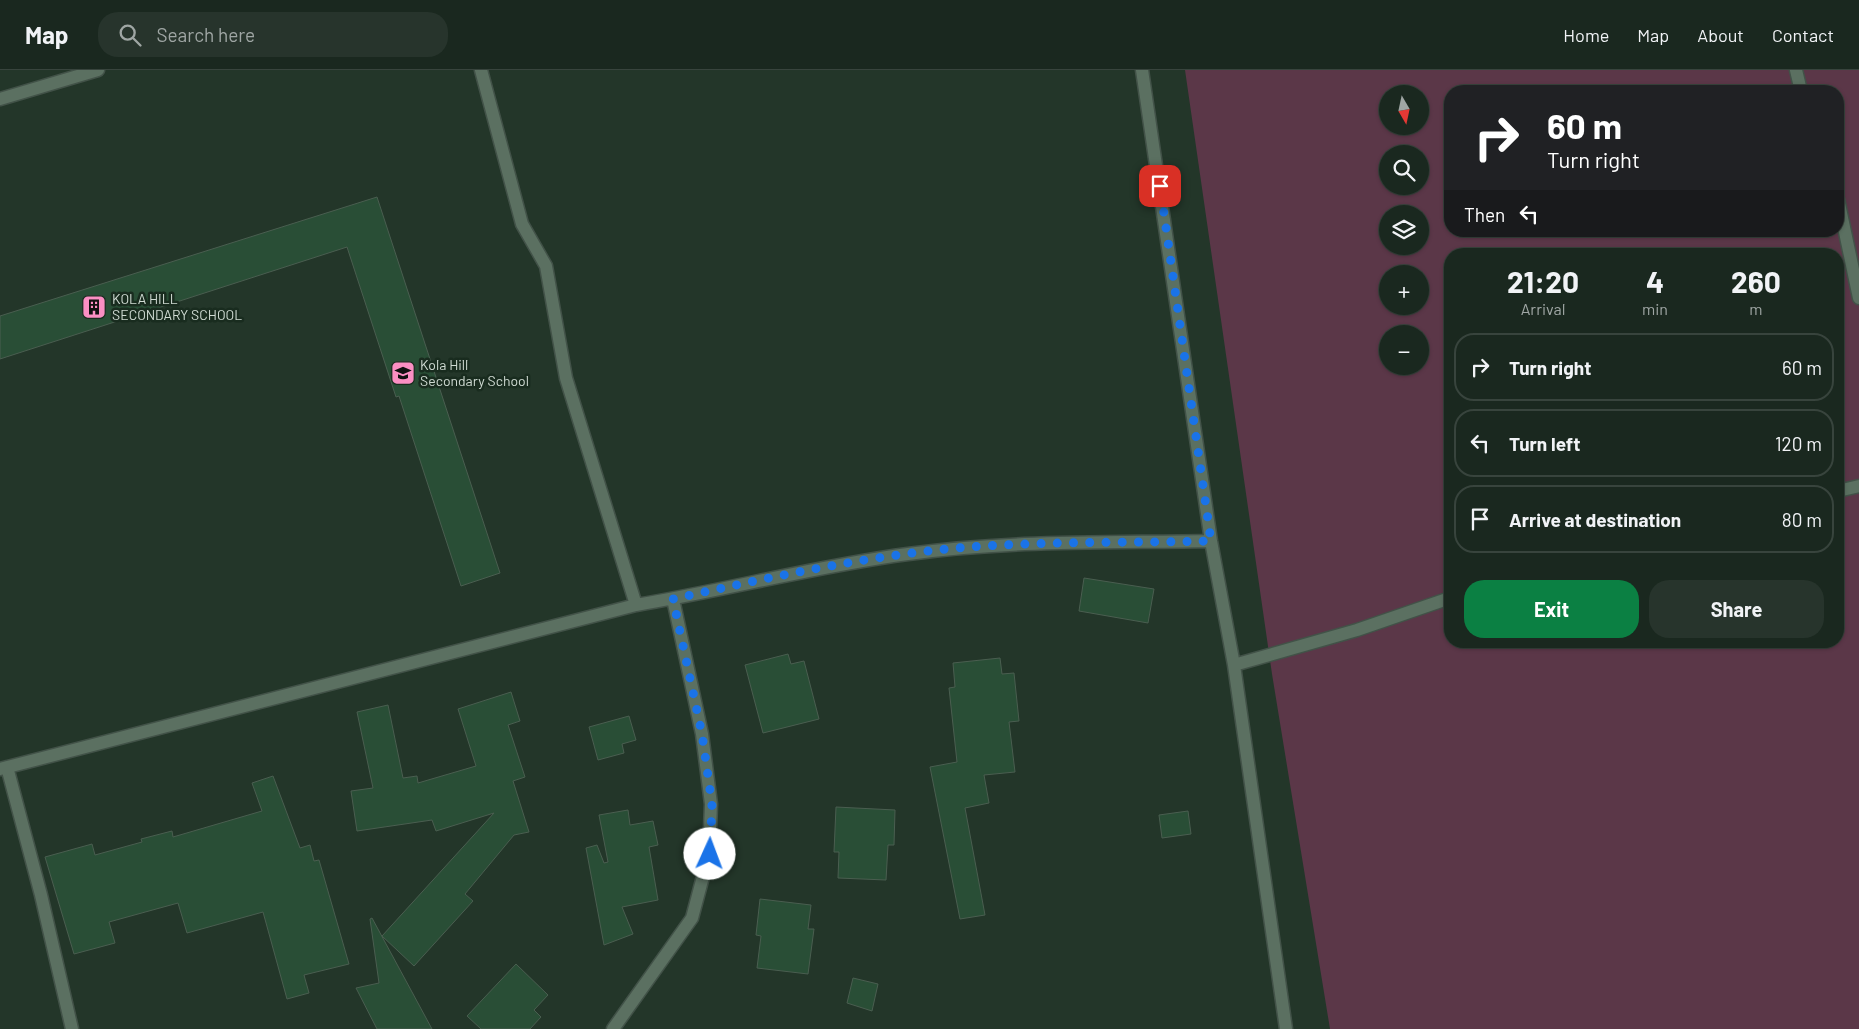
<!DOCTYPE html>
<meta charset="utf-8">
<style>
body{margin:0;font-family:Barlow,sans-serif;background:#27342c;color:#f1f3f6;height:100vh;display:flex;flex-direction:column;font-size:19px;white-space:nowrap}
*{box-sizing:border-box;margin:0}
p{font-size:16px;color:#9fa6a4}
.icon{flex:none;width:28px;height:28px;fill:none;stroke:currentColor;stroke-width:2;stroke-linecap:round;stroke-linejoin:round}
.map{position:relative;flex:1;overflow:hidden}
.panel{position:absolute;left:1444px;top:178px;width:400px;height:400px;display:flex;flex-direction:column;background:#1a281f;border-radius:20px;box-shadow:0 1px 4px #0004,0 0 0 1px #38443d}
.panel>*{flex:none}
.hud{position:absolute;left:1444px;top:15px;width:400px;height:152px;border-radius:20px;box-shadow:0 1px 4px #0004,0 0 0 1px #38443d;background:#202124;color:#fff;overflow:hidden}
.needle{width:32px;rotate:171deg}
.buttons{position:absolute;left:1379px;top:15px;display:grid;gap:10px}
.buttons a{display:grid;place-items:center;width:50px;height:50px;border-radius:50%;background:#1a281f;box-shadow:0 1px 4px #0004,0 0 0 1px #38443d;font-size:25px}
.pin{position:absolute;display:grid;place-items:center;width:42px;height:42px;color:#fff;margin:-21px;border-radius:10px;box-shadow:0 2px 8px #0006}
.me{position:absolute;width:55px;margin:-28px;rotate:2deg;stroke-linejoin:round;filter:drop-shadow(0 0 4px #0008)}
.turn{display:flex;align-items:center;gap:18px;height:105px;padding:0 20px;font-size:22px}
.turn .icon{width:65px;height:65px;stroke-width:2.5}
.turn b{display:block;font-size:35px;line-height:42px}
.then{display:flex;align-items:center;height:48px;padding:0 20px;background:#0003;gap:10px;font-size:19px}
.eta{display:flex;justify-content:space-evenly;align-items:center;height:85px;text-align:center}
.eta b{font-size:30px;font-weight:700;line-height:35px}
.cta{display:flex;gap:10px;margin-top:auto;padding:10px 20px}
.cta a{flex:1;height:58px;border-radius:20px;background:#0b8043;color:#fff;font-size:20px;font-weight:700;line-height:58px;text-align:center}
.cta a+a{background:#27342c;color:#f1f3f6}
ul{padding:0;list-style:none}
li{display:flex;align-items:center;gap:15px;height:68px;margin:0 10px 8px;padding:0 10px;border:2px solid #38443d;border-radius:20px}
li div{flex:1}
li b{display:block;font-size:19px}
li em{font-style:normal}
header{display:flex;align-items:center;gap:30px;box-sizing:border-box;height:70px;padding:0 25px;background:#1a281f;border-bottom:1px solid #38443d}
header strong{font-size:24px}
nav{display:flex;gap:28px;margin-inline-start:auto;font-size:18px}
.search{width:350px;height:45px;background:#27342c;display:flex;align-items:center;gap:12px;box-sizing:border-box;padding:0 18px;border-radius:20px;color:#9fa6a4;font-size:19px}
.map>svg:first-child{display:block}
.green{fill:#5b3748;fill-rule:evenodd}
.building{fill:#294e36;stroke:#4a5e50}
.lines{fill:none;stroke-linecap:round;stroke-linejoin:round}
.minor-casing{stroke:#425248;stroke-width:15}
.minor{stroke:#5b7061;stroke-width:12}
.route{stroke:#1a73e8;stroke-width:9;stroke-dasharray:0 16.2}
.labels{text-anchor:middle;stroke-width:5;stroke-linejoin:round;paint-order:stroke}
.poi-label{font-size:14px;fill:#d0dbd3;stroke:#192c1f;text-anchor:start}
</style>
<header>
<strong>Map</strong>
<div class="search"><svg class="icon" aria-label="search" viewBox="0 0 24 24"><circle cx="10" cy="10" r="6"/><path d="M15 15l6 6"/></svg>Search here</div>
<nav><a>Home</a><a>Map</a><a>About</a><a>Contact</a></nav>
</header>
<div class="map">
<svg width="1859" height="959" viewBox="0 0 1859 959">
<rect width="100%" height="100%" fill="#233629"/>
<path class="green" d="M1185,0H1859V959H1330L1272,604ZM1450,21H1838V161H1450ZM1388,24H1420V56H1388ZM1388,84H1420V116H1388ZM1388,144H1420V176H1388ZM1450,184H1838V571H1450ZM1388,204H1420V236H1388ZM1388,264H1420V296H1388Z"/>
<path class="building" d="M377,127L500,503L461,516L399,326L396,327L347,177L0,289V246Z
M1084,508L1154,519L1148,553L1079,541Z
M788,584L791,594L804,591L819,649L763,663L745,595Z
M1000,588L1002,604L1014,603L1019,651L1009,652L1015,702L984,705L989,733L965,738L985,845L960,849L930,697L957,692L949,618L955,617L953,593Z
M511,622L520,651L508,655L525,707L513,711L529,762L514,765L465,824L473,831L414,896L382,866L494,743L436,761L432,750L357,761L351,721L373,718L357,642L388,635L403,708L417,706L418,713L476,696L458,639Z
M629,646L636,670L622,674L624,683L598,690L589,657Z
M273,706L300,778L310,775L314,791L319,790L349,894L304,905L309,923L287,929L263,842L187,863L178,833L109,852L115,873L74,884L45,787L92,774L95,785L142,772L141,769L172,761L173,767L262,741L252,713Z
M836,737L895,740L894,775H888L886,810L838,808L839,782H834Z
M628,740L630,755L653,751L658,775L649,777L658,830L622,837L633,864L604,875L586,778L597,775L604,793L608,792L599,745Z
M1188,741L1191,764L1162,768L1159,745Z
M760,829L811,835L808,859H814L808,904L757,898L761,866L756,865Z
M372,848L432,959H377L356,918L379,913L370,849Z
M516,894L548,925L534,940L541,947L530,959H481L467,946Z
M853,908L878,914L872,941L847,933Z"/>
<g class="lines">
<g class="minor-casing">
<path id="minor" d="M481,0L522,154L546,196L566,308L636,535
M1142,0L1211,471L1234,595L1286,959
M1796,0L1801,21
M0,29L98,0
M1838,129L1859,228
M1838,421L1859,416
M1234,595L1357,560L1450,528
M7,697L41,825L72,959
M0,699L636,535C727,520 816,496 908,484C1008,470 1110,473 1211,471
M613,959L692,848L709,784L711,734L702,664L673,529"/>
</g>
<use href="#minor" class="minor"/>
</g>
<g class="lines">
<path class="route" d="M710,784L712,734L702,664L673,529C767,508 861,487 957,478C1041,471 1127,473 1211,471L1160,116"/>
</g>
<defs>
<g id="building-square" transform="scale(1.25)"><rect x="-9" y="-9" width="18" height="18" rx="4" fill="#fb8fc3" stroke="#192c1f"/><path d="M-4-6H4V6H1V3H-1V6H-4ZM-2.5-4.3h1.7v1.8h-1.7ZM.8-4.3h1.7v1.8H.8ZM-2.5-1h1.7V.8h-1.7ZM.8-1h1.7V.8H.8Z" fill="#111"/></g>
<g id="school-square" transform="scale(1.25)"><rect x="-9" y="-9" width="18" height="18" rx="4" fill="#fb8fc3" stroke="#192c1f"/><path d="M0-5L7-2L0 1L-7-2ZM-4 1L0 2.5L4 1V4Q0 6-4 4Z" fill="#111"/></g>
</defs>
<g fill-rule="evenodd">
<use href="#building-square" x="94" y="237"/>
<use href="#school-square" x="403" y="303"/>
</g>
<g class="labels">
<g class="poi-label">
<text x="112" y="234">KOLA HILL<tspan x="112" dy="16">SECONDARY SCHOOL</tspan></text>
<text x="420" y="300">Kola Hill<tspan x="420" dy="16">Secondary School</tspan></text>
</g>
</g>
</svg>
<div class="buttons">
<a><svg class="needle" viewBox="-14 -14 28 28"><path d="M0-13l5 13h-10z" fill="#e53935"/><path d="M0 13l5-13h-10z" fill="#9fa6a4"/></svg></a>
<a><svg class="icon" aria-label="search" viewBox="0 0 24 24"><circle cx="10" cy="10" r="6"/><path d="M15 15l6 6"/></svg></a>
<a><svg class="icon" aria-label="layers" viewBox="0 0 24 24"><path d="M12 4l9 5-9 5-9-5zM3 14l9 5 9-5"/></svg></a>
<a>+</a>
<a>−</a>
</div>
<div class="pin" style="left:1160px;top:116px;background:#d93025"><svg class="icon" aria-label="arrive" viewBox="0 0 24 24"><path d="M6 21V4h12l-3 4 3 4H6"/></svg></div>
<svg class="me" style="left:710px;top:784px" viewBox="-20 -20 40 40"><circle r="19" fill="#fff"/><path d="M0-13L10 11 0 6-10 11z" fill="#1a73e8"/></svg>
<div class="hud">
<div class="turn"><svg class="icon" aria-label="right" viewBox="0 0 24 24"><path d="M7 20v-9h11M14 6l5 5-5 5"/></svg><div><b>60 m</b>Turn right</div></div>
<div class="then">Then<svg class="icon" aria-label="left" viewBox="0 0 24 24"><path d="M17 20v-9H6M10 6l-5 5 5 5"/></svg></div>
</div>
<section class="panel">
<div class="eta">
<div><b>21:20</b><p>Arrival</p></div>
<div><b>4</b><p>min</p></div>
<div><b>260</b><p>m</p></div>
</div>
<ul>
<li><svg class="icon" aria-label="right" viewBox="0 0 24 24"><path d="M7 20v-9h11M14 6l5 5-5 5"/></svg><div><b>Turn right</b></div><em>60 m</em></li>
<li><svg class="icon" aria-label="left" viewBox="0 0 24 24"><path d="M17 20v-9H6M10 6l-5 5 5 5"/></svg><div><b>Turn left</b></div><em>120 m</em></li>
<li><svg class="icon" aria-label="arrive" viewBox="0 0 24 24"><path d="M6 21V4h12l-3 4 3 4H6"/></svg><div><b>Arrive at destination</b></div><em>80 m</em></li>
</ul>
<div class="cta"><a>Exit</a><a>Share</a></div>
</section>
</div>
